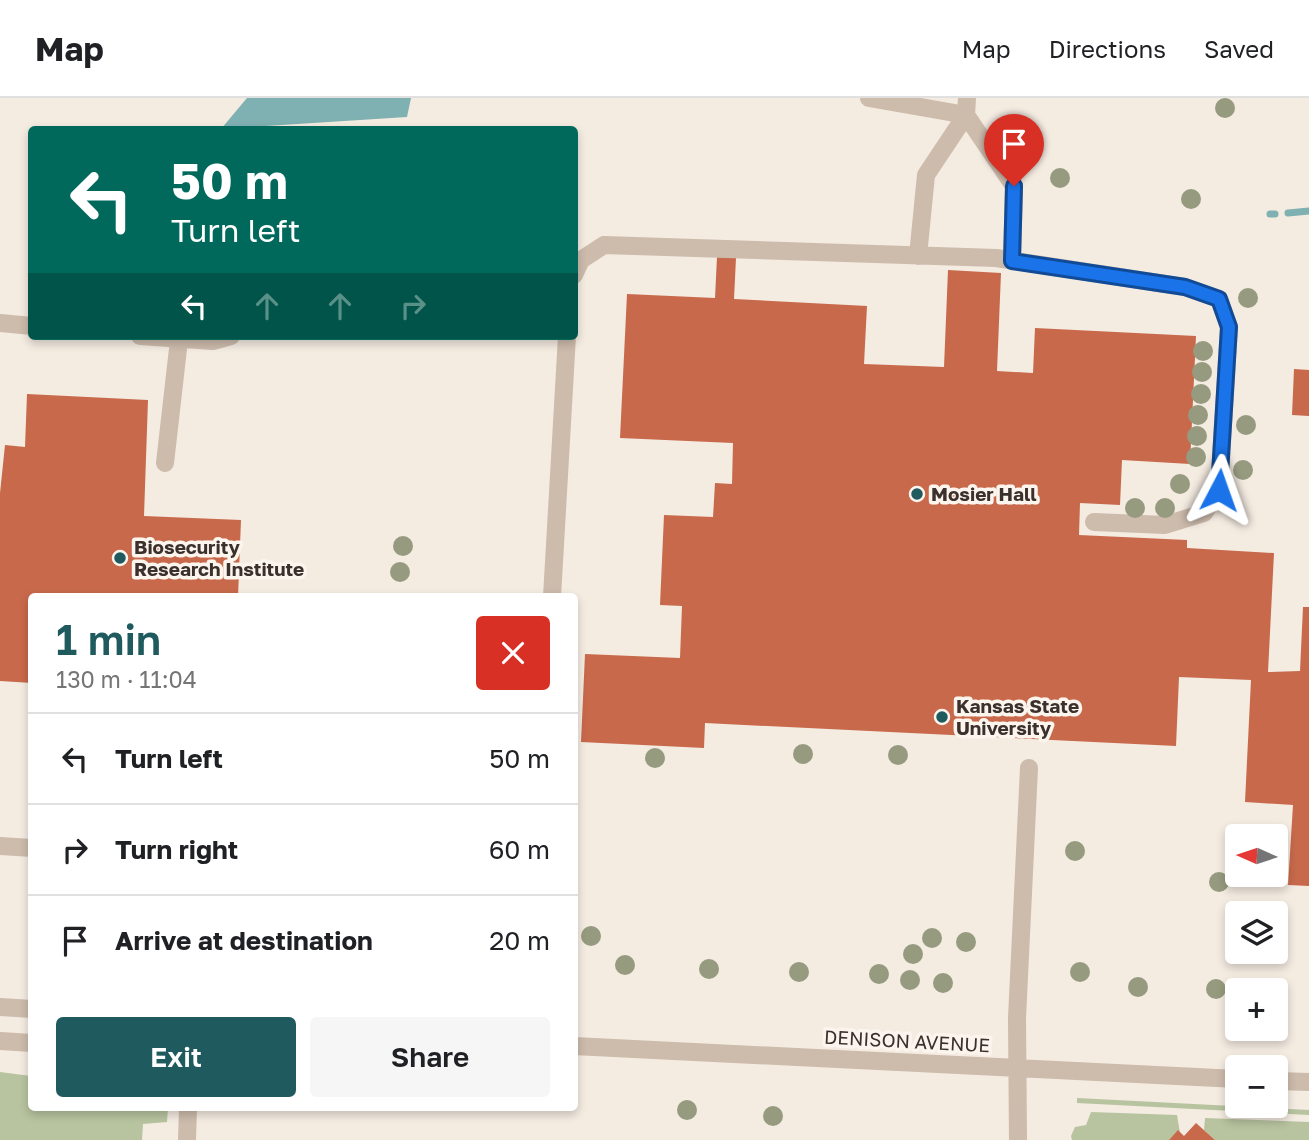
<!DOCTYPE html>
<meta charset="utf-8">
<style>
body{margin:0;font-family:"Golos Text",sans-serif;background:#f6f6f6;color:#202124;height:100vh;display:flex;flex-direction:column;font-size:26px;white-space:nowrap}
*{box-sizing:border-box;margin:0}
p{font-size:23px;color:#757577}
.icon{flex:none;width:38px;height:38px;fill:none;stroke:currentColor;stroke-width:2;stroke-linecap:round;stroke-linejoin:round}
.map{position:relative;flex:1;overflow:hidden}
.panel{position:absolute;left:28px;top:495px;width:550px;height:518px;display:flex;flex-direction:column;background:#fff;border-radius:7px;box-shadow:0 4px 10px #0003}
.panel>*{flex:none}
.top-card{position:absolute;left:28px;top:28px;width:550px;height:214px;border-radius:7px;box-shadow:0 4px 10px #0003;background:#00695c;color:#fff;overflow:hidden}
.needle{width:46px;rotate:273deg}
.fabs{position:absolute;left:1225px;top:726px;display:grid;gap:14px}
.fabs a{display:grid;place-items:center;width:63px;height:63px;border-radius:7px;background:#fff;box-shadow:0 4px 10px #0003;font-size:35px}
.pin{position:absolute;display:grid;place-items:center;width:60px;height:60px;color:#fff;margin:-72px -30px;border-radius:50% 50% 50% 0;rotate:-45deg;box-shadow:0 0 7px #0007}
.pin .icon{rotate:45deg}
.me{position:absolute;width:77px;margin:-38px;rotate:4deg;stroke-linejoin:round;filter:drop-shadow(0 0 5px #0008)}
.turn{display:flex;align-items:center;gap:24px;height:147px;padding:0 28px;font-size:32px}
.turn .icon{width:91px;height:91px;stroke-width:2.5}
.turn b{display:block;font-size:49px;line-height:60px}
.lanes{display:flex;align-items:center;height:66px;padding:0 28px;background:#0003;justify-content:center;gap:35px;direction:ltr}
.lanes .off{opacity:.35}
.round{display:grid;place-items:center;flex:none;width:74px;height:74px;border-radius:7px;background:#f6f6f6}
.summary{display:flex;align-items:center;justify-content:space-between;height:119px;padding:0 28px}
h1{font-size:42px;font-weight:600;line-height:52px;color:#1f5a5e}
.action{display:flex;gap:14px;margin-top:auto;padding:14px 28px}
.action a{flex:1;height:80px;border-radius:7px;background:#1f5a5e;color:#fff;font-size:28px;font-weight:600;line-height:80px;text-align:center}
.action a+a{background:#f6f6f6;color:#202124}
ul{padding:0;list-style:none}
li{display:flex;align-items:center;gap:21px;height:91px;padding:0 28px;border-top:2px solid #e0e0e0}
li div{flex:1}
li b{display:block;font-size:26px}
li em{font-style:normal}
header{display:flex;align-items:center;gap:42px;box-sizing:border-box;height:98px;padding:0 35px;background:#fff;border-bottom:2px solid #e0e0e0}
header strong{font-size:33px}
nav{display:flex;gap:38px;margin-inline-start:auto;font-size:24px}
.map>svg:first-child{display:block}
.green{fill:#b8c4a0}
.water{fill:#7fb0b2}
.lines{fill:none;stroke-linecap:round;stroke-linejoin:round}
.stream{stroke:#7fb0b2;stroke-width:7}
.building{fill:#c8694b}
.minor{stroke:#cdbbac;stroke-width:18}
.tree{fill:#969b7f}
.route-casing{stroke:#114b97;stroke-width:18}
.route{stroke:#1a73e8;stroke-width:12}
.poi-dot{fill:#1f5a5e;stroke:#fbf5ee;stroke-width:2.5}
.labels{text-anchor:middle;stroke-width:7;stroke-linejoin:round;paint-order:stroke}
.poi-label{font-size:19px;font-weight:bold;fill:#3b302b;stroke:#fbf5ee;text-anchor:start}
.street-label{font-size:19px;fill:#3b302b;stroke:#fbf5ee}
</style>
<header>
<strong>Map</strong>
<nav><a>Map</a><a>Directions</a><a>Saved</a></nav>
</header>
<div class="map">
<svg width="1309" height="1042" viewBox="0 0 1309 1042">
<rect width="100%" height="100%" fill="#f4ebe1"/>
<path class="green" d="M0,974L31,978L32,1010H168L167,1024L143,1026L142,1042H0Z
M1077,1000L1309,1012V1017L1077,1005Z
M1091,1014L1177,1017L1180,1035L1178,1033L1169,1042H1072L1071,1038L1075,1029L1086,1027Z
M1205,1020L1309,1024V1042H1215L1204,1032Z"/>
<path class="water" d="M247,0H411L407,19L221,31Z"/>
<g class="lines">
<path class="stream" d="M1288,115L1309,113
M1270,116H1275"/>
</g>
<path class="building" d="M717,159L736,160L734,201L867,208L864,266L944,269L948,172L1001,175L997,273L1033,275L1035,230L1196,238L1190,366L1122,362L1120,407L1080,405L1079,437L1187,442V450L1274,455L1268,574L1300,573L1303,509H1309V788L1288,787L1293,707L1245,704L1251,582L1179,579L1176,648L705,625L704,650L581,644L585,556L680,560L682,508L660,507L664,417L713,419L715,385L732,386L733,345L620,340L627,196L715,200Z
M1294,271L1309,272V318L1292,317Z
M27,296L148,302L144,418L241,422L238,499H32V585L0,583V395L5,347L25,349Z
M1196,1025L1215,1042H1169L1178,1032L1184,1038Z"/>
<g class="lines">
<path class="minor" d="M869,0L966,17L1014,88L1012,163
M918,158L926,77L966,17L967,0
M574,177L581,162L604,147L996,160L1185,189L1219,201L1229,229L1219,392L1204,415L1165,427L1094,424
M0,225L32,228
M140,238L213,243L231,238
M165,365L179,242
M552,499L567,238
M0,748L32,750
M0,909L32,911
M0,943L32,945
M574,948L1237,981
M1276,983L1309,984
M187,1042L188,1010
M1018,1042L1017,920L1029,670"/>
</g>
<g class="tree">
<circle cx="1225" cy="10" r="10"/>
<circle cx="1060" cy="80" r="10"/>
<circle cx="1191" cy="101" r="10"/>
<circle cx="1248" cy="200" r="10"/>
<circle cx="1203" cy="253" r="10"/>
<circle cx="1202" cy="274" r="10"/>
<circle cx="1201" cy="296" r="10"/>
<circle cx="1198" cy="317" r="10"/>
<circle cx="1246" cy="327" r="10"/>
<circle cx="1197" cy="338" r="10"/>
<circle cx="1196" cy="359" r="10"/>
<circle cx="1243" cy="372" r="10"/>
<circle cx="1180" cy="386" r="10"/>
<circle cx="1135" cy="410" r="10"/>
<circle cx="1165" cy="410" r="10"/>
<circle cx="403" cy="448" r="10"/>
<circle cx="400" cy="474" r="10"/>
<circle cx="803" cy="656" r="10"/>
<circle cx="898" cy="657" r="10"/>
<circle cx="655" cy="660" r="10"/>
<circle cx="1075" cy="753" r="10"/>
<circle cx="1219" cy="784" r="10"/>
<circle cx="591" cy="838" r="10"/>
<circle cx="932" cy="840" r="10"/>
<circle cx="966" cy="844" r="10"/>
<circle cx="913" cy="856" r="10"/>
<circle cx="625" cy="867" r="10"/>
<circle cx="709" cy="871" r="10"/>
<circle cx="799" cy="874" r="10"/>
<circle cx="1080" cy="874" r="10"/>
<circle cx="879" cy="876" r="10"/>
<circle cx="910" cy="882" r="10"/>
<circle cx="943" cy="885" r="10"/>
<circle cx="1138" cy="889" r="10"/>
<circle cx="1216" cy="891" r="10"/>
<circle cx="687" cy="1012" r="10"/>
<circle cx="773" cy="1018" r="10"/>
</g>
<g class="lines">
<g class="route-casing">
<path id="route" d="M1014,88L1012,163L1185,189L1219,201L1229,229L1219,392"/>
</g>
<use href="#route" class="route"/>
</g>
<g class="poi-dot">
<circle cx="917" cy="396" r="7"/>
<circle cx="120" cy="460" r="7"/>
<circle cx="942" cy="619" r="7"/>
</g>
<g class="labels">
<g class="poi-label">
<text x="931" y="403">Mosier Hall</text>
<text x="134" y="456">Biosecurity<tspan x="134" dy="22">Research Institute</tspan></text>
<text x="956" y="615">Kansas State<tspan x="956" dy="22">University</tspan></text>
</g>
<g class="street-label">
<text transform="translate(907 943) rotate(3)" y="7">DENISON AVENUE</text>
</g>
</g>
</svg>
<div class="fabs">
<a><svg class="needle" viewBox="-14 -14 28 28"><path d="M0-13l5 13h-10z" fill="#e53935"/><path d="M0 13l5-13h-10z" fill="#757577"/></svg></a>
<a><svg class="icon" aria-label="layers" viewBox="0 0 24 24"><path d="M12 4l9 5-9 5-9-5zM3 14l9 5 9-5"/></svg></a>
<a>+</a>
<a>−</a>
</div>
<div class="pin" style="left:1014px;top:88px;background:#d93025"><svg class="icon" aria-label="arrive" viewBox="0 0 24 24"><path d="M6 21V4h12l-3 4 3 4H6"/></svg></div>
<svg class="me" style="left:1219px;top:392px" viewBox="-20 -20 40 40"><path d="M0-17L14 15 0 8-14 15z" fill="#1a73e8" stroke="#fff" stroke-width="4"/></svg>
<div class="top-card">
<div class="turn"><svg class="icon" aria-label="left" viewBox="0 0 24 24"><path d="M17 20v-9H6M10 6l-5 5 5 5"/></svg><div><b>50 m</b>Turn left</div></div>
<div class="lanes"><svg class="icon" aria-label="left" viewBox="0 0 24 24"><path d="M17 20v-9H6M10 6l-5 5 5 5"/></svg><svg class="icon off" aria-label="ahead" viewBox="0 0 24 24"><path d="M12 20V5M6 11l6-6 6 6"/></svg><svg class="icon off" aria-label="ahead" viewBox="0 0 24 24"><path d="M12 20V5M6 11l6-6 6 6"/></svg><svg class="icon off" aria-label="right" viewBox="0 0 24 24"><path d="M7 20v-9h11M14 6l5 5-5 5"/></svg></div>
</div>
<section class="panel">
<div class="summary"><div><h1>1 min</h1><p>130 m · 11:04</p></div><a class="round" style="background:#d93025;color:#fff"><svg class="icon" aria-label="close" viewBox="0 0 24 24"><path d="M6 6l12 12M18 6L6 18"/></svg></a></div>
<ul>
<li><svg class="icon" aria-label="left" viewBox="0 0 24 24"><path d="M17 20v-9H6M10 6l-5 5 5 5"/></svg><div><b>Turn left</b></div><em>50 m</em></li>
<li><svg class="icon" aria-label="right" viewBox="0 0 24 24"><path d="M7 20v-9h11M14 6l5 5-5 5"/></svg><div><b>Turn right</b></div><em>60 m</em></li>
<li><svg class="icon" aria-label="arrive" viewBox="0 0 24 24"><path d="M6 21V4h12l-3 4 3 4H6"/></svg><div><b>Arrive at destination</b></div><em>20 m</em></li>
</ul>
<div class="action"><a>Exit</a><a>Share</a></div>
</section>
</div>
